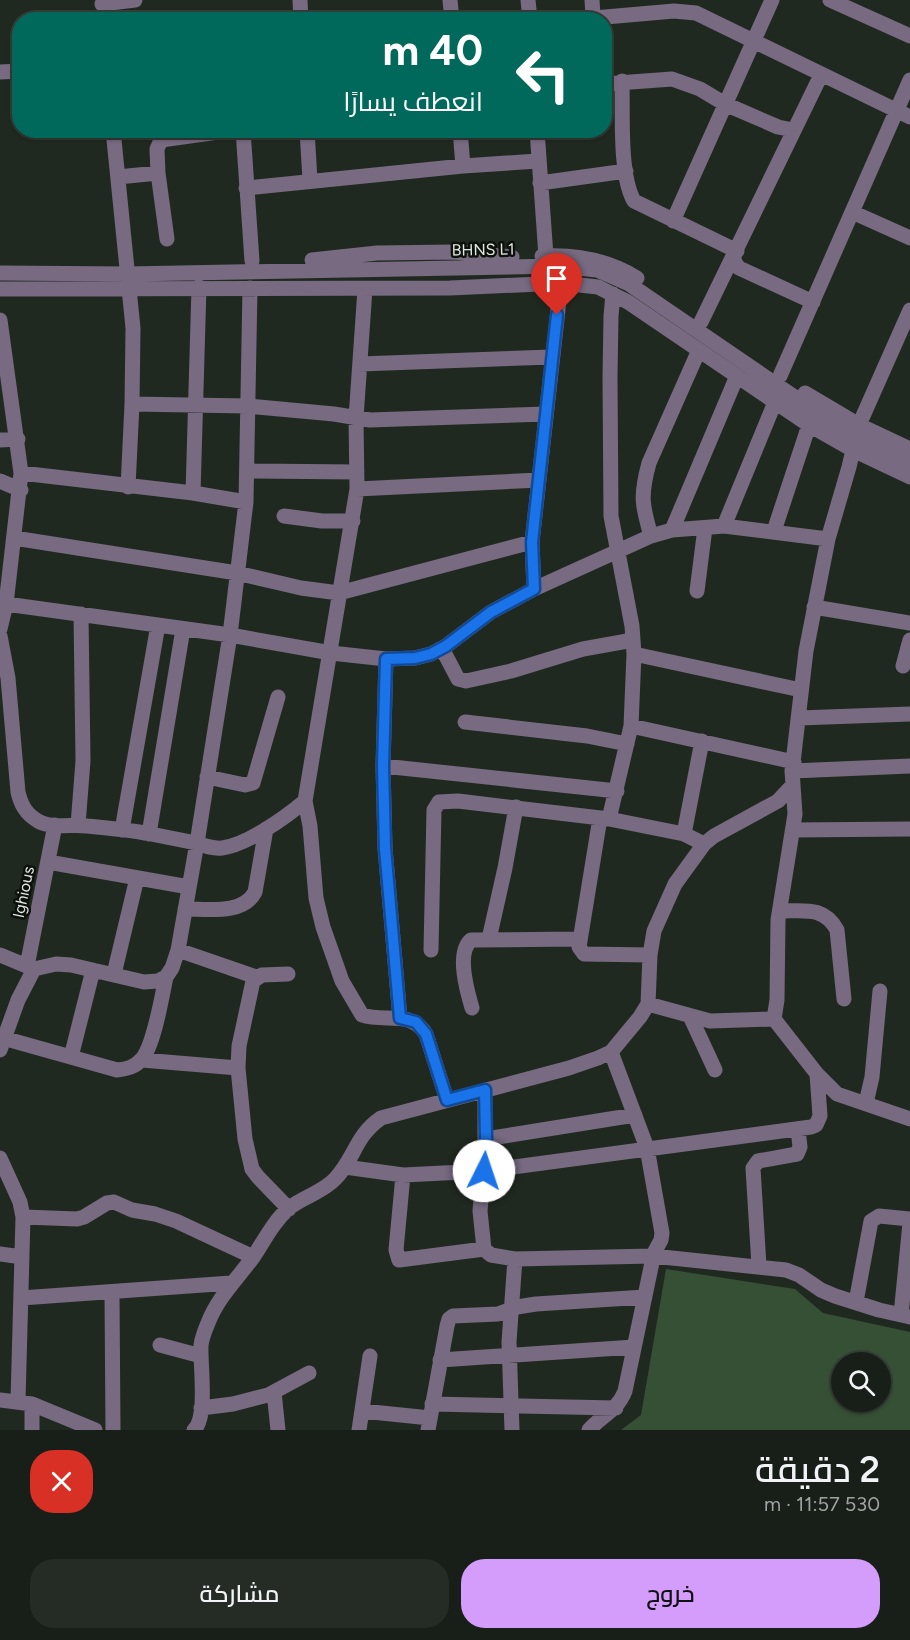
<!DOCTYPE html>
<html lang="ar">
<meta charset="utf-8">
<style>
body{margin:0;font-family:Figtree,Cairo,sans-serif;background:#252c25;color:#f1f3f6;direction:rtl;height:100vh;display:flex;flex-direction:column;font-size:22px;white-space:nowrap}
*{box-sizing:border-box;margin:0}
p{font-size:20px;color:#9fa2a2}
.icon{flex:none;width:33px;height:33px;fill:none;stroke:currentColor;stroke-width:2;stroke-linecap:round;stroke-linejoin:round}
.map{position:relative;height:1430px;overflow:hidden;direction:ltr}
.sheet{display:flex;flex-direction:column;background:#181f18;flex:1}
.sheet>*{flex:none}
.banner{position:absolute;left:12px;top:12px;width:600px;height:126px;border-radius:24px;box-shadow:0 2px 4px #0004,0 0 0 2px #363d37;direction:rtl;background:#00695c;color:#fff;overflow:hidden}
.controls{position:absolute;left:831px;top:1352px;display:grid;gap:12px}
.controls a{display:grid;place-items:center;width:60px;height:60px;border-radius:50%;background:#181f18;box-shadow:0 2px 4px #0004,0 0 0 2px #363d37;font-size:30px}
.pin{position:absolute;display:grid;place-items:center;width:51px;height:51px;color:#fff;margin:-62px -26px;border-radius:50% 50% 50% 0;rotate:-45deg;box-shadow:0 0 6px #0007}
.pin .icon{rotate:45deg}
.me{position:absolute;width:66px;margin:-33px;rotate:4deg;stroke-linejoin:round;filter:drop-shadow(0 0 4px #0008)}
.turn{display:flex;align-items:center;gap:21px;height:126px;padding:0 30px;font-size:27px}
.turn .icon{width:78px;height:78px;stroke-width:2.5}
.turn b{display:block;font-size:42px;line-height:51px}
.round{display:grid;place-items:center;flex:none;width:63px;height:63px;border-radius:24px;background:#252c25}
.headline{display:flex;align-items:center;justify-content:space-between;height:102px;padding:0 30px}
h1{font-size:36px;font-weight:600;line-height:45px}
.primary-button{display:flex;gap:12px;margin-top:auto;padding:12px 30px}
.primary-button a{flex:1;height:69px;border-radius:24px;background:#d49cfb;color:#111;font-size:24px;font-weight:600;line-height:69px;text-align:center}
.primary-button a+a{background:#252c25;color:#f1f3f6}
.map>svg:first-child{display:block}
.green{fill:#355034;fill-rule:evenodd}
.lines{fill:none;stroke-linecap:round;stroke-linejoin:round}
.minor{stroke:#776a81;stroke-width:15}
.route-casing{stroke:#114b97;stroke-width:15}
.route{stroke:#1a73e8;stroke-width:10}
.labels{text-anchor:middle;stroke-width:5;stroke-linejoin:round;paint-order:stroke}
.street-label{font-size:16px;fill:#e3e9e2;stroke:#0d110c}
</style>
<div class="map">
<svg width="910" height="1430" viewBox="0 0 910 1430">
<rect width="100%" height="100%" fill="#202920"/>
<path class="green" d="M666,1269L795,1289L823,1313L910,1332V1430H621L641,1415ZM842,1362H880V1401H842Z"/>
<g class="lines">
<path class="minor" d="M300,0L301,20
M450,0L452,20
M528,0L530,20
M592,0L593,16
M830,0L910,36
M102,4L135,0
M571,20L674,11L696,13L910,117
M0,72L20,71
M622,81C623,113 619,175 634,201L737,251
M604,84L672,79L700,89L725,104L778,127L793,130
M113,130L133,328L132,404L128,487
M243,130L252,261
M307,130L310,180
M460,130L463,166
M537,130L546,256
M158,173L157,149L161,140L233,130
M118,177L158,173L167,239
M540,183L626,171
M246,188L463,166L538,161
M852,212L910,238
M673,221L772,0
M542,256C576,254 608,260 637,278
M734,258L735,263L739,268L813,302
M312,260L377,253L453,252L512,257
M0,273L128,274L559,266L597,270L629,284L856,439L910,463
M0,289L450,288L561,283L598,287L628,302L809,425L853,450L910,477
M0,320L21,473L6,604L0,629
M701,322L821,75
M360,364L552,357
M780,376L910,80
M805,393L859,425L910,449
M132,404L247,406L334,414L370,420L546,414
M0,440L18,439
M247,471L357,472
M0,481L21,490
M357,489L539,480
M193,493L199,287
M246,502L250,288
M284,516L322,521H353
M724,526L775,402
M672,530L737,376
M774,531L809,425
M651,536C642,505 640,496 649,463L699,350
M14,538L237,573L301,588L339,593L532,542
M534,589L532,542L561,283
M697,591L705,528
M6,604L230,635L331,653L386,659L415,658L431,654L446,646L491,612L534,589L651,536L672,530L724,526L828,539
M814,607L910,623
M0,636L8,678L18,792C21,805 26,814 38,821C52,829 72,824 87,826C109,828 130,830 151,834C166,837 181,840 196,843C205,846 213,849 222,848C247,845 286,817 305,801L357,489L356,418L365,289
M440,649L446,656L458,679L466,681L511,671L583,649L633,640
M634,654L801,690
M386,659L383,766L385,848L400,1018
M903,666L910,640
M799,718L910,714
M465,722L587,736L627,744
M631,726L794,762
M383,766L617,791
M792,771L910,766
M207,777L245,785L253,783L278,697
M305,801L310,826L316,898L323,927L342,981L362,1015C385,1023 410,1009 426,1034L447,1100
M600,818L579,947L584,954L650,955
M609,819L631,726L634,654L632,626L611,516L610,377L611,316L613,294
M78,825L83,761L81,614
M122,830L158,625
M793,830L910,829
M149,834L183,629
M684,834L702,741
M48,862L189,887
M185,909C208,909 243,915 255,892L266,829
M780,911C804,911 824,906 837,930L844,999
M489,939L505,868L516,807
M178,950L256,977
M431,950L434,810L439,802L458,801L609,819L684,834L704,844
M0,955L34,969
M27,966L55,825
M114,974L137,878
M288,974L262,975L253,981L239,1046L238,1068L245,1139L252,1169L258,1177L289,1209
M648,1004L710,1021L774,1019L817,1074L837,1094L910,1119
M472,1008C467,991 456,953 471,940L579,939
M691,1018L715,1070
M774,1019L777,1000L778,920L795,814L793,785
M3,1038L117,1070C127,1069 135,1067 142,1059C154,1045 162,996 166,977
M0,1050L18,1000L34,969L56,964L71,965L144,982L158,981L166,977L172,968L178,950L197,843L230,635L246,502L193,493L21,473
M71,1057L93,970
M142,1060L238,1068
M485,1090V1152L480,1211L484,1249L491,1255L515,1259L653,1256L786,1270L799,1275L821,1290L835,1296L879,1310L910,1317
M866,1103L872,1077L880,991
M486,1139L635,1115
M0,1158L20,1202L23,1217L18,1401
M345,1167L403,1175L484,1171L811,1127L816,1125L820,1116L817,1074
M403,1175L396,1250L399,1260L484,1249
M23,1217L77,1219L84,1217L107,1203L114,1202L132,1210L155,1214L176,1221L253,1257
M0,1254L22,1257
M759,1266L753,1168L758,1161L797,1154L800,1147L798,1129
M112,1293L113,1430
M21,1298L231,1283
M856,1302L871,1221L879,1216L910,1219
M901,1315L910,1223
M160,1345L201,1356
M440,1360L634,1347
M274,1392L278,1430
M0,1400L32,1404L95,1430
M32,1404V1430
M432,1404L616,1408
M201,1408L233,1404L268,1395L309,1373
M362,1411L430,1418
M194,1430C208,1417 200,1365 201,1345C202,1338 205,1330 208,1323C218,1297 238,1278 254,1256C265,1239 274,1221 289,1208C303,1197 323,1192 335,1179C356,1157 354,1137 381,1118L569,1068L598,1058L611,1052L640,1017L648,1004L650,955L654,931L675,884L704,844L714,836L778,801L793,785L792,771L806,651L828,539L849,467L859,425L910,310
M359,1430L370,1356
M428,1430L447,1326L449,1319L453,1316L498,1314L517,1307L536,1304L645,1297
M512,1430L509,1342L515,1259
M589,1430C601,1416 618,1410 625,1391L654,1253L661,1240L662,1233L647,1148L611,1052"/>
</g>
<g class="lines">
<g class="route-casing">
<path id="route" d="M484,1171L486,1139L485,1090L447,1100L426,1034L416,1022L400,1018L385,848L383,766L386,659L415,658L431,654L446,646L491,612L534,589L532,542L557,315"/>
</g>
<use href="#route" class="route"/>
</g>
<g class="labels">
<g class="street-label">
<text transform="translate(483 249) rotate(-1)" y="6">BHNS L1</text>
<text transform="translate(23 892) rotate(-78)" y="6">Ighious</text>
</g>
</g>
</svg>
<div class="controls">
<a><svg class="icon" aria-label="search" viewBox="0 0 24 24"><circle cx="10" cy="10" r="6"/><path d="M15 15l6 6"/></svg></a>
</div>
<div class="pin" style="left:557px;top:315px;background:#d93025"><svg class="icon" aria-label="arrive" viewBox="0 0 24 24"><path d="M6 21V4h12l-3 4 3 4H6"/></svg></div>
<svg class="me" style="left:484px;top:1171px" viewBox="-20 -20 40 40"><circle r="19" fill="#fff"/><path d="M0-13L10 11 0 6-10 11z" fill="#1a73e8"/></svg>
<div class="banner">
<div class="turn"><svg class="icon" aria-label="left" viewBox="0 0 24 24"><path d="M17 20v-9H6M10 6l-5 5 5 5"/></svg><div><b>40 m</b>انعطف يسارًا</div></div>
</div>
</div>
<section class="sheet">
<div class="headline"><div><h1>2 دقيقة</h1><p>530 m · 11:57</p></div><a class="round" style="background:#d93025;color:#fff"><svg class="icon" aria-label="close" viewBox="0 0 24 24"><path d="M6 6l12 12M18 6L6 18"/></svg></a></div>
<div class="primary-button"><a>خروج</a><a>مشاركة</a></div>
</section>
